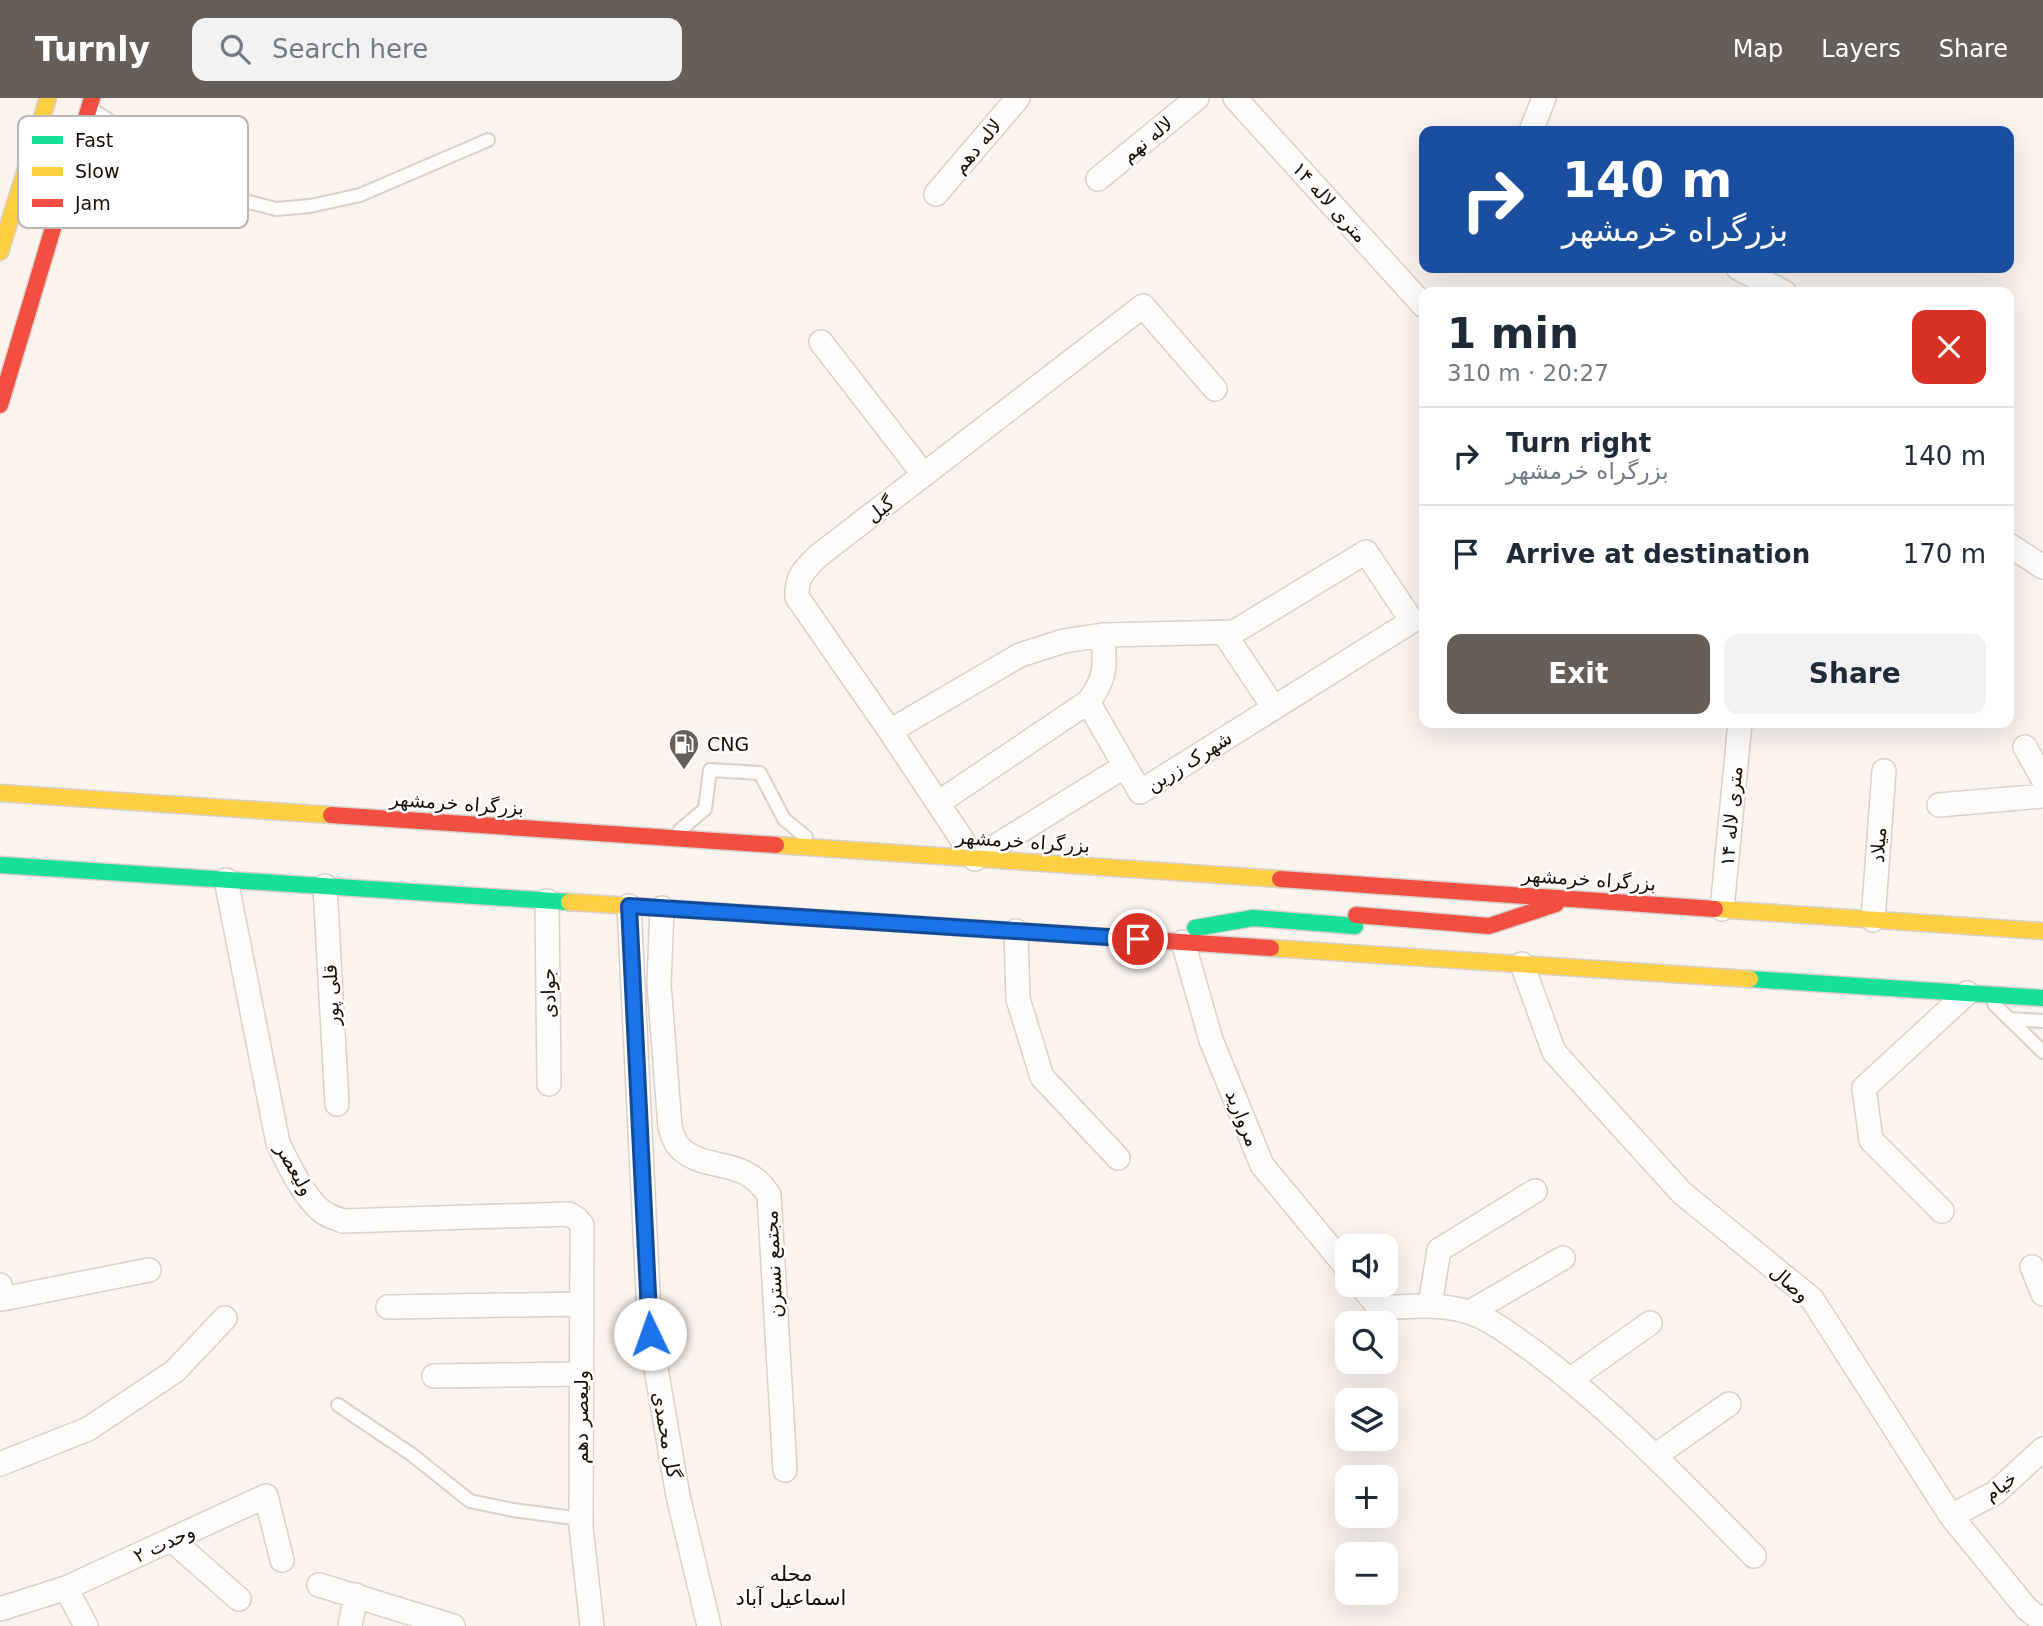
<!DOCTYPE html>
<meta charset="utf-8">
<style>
body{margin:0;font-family:"DejaVu Sans",Cairo,sans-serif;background:#f2f2f3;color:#1f2937;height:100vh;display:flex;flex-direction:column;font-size:26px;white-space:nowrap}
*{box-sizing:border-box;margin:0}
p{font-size:23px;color:#747a83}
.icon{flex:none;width:38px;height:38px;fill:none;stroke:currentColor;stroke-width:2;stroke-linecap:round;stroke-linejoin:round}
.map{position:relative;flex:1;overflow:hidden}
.panel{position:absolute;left:1419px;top:189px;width:595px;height:441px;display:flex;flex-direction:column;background:#fff;border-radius:14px;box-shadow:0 7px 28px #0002}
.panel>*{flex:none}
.banner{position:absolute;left:1419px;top:28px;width:595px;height:147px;border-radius:14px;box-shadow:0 7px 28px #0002;background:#1a4fa0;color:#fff;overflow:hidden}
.tools{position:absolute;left:1335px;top:1136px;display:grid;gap:14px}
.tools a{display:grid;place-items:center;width:63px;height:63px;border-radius:14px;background:#fff;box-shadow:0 7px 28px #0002;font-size:35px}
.pin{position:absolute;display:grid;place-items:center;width:60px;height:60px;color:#fff;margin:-30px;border:4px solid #fff;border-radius:50%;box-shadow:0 2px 7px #0007}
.me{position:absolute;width:77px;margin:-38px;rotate:357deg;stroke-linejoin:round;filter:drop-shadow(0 0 5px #0008)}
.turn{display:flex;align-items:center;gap:24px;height:147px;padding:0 28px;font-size:32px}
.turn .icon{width:91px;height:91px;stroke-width:2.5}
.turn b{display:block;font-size:49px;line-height:60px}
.round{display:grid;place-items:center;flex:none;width:74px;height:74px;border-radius:14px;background:#f2f2f3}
.overview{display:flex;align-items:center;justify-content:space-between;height:119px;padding:0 28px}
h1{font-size:42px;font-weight:800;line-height:52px}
.primary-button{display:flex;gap:14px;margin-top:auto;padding:14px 28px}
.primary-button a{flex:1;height:80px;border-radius:14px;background:#665e58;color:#fff;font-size:28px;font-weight:800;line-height:80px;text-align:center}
.primary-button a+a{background:#f2f2f3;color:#1f2937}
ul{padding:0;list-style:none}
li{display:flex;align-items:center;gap:21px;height:98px;padding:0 28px;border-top:2px solid #e0e1e3}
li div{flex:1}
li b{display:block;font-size:26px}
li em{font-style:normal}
header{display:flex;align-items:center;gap:42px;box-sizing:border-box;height:98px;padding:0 35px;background:#665e58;color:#fff}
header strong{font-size:33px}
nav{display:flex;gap:38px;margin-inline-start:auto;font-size:24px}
.search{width:490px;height:63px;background:#f2f2f3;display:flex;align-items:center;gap:18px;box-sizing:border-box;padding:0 24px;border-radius:14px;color:#747a83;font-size:26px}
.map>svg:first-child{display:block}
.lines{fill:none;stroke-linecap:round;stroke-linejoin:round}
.lane-casing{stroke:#d9d0ca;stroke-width:16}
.street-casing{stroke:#d9d0ca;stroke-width:26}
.fast-casing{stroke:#d9d0ca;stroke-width:19}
.slow-casing{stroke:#d9d0ca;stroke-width:19}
.jam-casing{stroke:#d9d0ca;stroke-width:19}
.lane{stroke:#fefdfc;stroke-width:12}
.street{stroke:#fefdfc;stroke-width:23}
.fast{stroke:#16e098;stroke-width:16}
.slow{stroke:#ffcf43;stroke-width:16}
.jam{stroke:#f24e42;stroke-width:16}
.route-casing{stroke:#114b97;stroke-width:18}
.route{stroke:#1a73e8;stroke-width:12}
.labels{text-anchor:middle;stroke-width:5;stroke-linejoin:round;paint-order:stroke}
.street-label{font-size:19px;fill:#170d07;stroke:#fff}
.poi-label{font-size:19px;fill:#170d07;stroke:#fff;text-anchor:start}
.neighbourhood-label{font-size:21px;fill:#170d07;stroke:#fff}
.key{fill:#fff;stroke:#b9b6b5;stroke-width:2}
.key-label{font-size:19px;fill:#170d07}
</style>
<header>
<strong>Turnly</strong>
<div class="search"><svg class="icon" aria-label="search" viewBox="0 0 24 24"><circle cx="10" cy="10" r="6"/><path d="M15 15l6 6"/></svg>Search here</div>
<nav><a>Map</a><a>Layers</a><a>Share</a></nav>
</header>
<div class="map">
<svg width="2043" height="1528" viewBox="0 0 2043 1528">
<rect width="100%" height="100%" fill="#faf3ee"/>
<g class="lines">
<g class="lane-casing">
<path id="lane" d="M90,10L163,58L237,101L276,111L310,108L360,97L488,42
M680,732L705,711L710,672L760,675L784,721L806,739
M1994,906L2043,954
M2010,921L2043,923
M338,1307L411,1356L470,1403L513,1412L581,1421"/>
</g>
<g class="street-casing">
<path id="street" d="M1235,0L1424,208
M1531,33L1544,0
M1098,81L1197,0
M936,96L1018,0
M1738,170L1784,194
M821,244L924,377
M2009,447L2043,469
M1224,535L1274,610
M1088,604L1125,668
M890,633L1020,557L1064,543L1103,537L1234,534L1366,454L1412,523L1140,694L1125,668L975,761L890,633L797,499C796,479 804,472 818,458L1143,208L1215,291
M2025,649L2043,681
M938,705L1088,604C1107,580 1105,567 1103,537
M1939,707L2043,698
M226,782L278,1045C288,1066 306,1104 326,1116C331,1119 337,1121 343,1123L569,1116L577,1121L582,1127L581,1429L592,1528
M325,788L337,1006
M547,803L549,986
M629,808L650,1236L678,1398L709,1528
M662,810L659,886L670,1029C672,1035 674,1044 679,1049C706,1076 742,1056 769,1097L785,1372
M1722,811L1740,625
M1873,822L1884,673
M1016,833L1018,901L1042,979L1118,1060
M1183,844L1211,942L1262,1067L1348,1171
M1522,866L1554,954L1682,1095L1812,1201L1951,1418L2027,1511L2043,1523
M1942,1113L1871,1042L1864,990L1967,895
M2032,1169L2043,1196
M1360,1186L1379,1210C1408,1208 1440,1205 1469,1214C1491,1221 1513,1239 1532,1252C1613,1312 1683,1386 1754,1458
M0,1187L2,1201L149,1172
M1430,1207L1439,1152L1535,1093
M388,1209L581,1206
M1470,1214L1563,1160
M434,1278L582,1276
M1571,1281L1650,1225
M1655,1358L1729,1306
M0,1366L88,1331L175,1273L225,1220
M1951,1418L1995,1395L2043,1351
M172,1442L239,1501
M319,1487L453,1528
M66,1490L86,1528
M0,1511L66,1490L266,1398L282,1462
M350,1528L356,1497"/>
</g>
<g class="fast-casing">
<path id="fast" d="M0,767L569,804
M1195,830L1253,820L1355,828
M1750,881L2043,900"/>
</g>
<g class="slow-casing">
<path id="slow" d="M0,154L48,0
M0,695L331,717
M776,747L1280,781
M569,804L894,825
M1715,811L2043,833
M1271,850L1750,881"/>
</g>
<g class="jam-casing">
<path id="jam" d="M0,307L92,0
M331,717L776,747
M1280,781L1715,811
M1356,817L1489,828L1556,806
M894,825L1271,850"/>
</g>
<use href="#lane" class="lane"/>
<use href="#street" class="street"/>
<use href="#fast" class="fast"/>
<use href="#slow" class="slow"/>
<use href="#jam" class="jam"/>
</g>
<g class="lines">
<g class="route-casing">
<path id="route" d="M650,1236L629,808L1138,841"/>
</g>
<use href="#route" class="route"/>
</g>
<defs>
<g id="fuel-pin" transform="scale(1.575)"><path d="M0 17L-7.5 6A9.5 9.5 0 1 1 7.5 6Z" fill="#665e58" stroke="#fff"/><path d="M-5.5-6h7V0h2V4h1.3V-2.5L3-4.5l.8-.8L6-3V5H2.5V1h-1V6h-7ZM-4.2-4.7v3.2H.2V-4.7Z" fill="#fff"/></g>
</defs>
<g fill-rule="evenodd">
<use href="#fuel-pin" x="684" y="646"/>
</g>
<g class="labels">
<g class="street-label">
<text transform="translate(1147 41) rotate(-39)" y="7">لاله نهم</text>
<text transform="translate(977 48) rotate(-50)" y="7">لاله دهم</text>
<text transform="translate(1330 104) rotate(48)" y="7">۱۴ متری لاله</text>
<text transform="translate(880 411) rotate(-38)" y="7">گیل</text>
<text transform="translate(1189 663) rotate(-32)" y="7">شهرک زرین</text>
<text transform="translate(457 705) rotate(4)" y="7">بزرگراه خرمشهر</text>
<text transform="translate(1731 718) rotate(-85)" y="7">۱۴ متری لاله</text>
<text transform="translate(1023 743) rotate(4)" y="7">بزرگراه خرمشهر</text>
<text transform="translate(1878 747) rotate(-86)" y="7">میلاد</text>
<text transform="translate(1589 781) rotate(4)" y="7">بزرگراه خرمشهر</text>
<text transform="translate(548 895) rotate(-91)" y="7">جوادی</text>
<text transform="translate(331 897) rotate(-93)" y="7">قلی پور</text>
<text transform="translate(1243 1020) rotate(68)" y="7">مروارید</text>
<text transform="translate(295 1071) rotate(60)" y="7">ولیعصر</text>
<text transform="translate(773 1166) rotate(-93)" y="7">مجتمع نسترن</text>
<text transform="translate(1790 1185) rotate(41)" y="7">وصال</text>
<text transform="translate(581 1319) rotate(-90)" y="7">ولیعصر دهم</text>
<text transform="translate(667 1337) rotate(80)" y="7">گل محمدی</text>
<text transform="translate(2000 1388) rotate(-37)" y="7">خیام</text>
<text transform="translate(164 1445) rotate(-25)" y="7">وحدت ۲</text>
</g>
<g class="poi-label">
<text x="707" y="653">CNG</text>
</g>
<g class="neighbourhood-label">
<text x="791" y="1483">محله<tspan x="791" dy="24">اسماعیل آباد</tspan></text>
</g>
</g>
<rect x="18" y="18" width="230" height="112" rx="10" class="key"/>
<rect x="32" y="38" width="31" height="8" fill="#16e098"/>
<rect x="32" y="69" width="31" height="9" fill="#ffcf43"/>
<rect x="32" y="101" width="31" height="8" fill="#f24e42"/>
<g class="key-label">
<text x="75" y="49">Fast</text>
<text x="75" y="80">Slow</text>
<text x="75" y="112">Jam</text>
</g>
</svg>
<div class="tools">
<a><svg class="icon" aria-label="sound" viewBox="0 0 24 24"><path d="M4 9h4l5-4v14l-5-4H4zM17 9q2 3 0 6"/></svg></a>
<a><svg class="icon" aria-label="search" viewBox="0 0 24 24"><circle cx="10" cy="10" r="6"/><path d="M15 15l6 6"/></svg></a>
<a><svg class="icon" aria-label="layers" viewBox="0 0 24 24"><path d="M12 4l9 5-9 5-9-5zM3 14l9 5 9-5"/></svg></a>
<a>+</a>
<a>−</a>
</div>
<div class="pin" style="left:1138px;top:841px;background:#d93025"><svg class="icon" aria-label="arrive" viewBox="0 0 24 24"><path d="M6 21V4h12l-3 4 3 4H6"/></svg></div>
<svg class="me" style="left:650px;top:1236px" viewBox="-20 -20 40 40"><circle r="19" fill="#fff"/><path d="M0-13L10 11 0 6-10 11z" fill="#1a73e8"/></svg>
<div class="banner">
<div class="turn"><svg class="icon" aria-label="right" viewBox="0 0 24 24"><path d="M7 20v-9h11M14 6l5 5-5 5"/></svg><div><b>140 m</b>بزرگراه خرمشهر</div></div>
</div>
<section class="panel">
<div class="overview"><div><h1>1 min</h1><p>310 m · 20:27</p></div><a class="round" style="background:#d93025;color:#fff"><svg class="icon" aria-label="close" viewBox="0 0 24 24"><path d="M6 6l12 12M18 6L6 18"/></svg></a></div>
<ul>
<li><svg class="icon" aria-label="right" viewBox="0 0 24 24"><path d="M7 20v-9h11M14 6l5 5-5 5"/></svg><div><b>Turn right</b><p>بزرگراه خرمشهر</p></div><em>140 m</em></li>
<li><svg class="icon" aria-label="arrive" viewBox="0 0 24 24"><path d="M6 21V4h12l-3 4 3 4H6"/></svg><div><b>Arrive at destination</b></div><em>170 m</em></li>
</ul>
<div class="primary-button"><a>Exit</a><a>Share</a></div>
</section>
</div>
